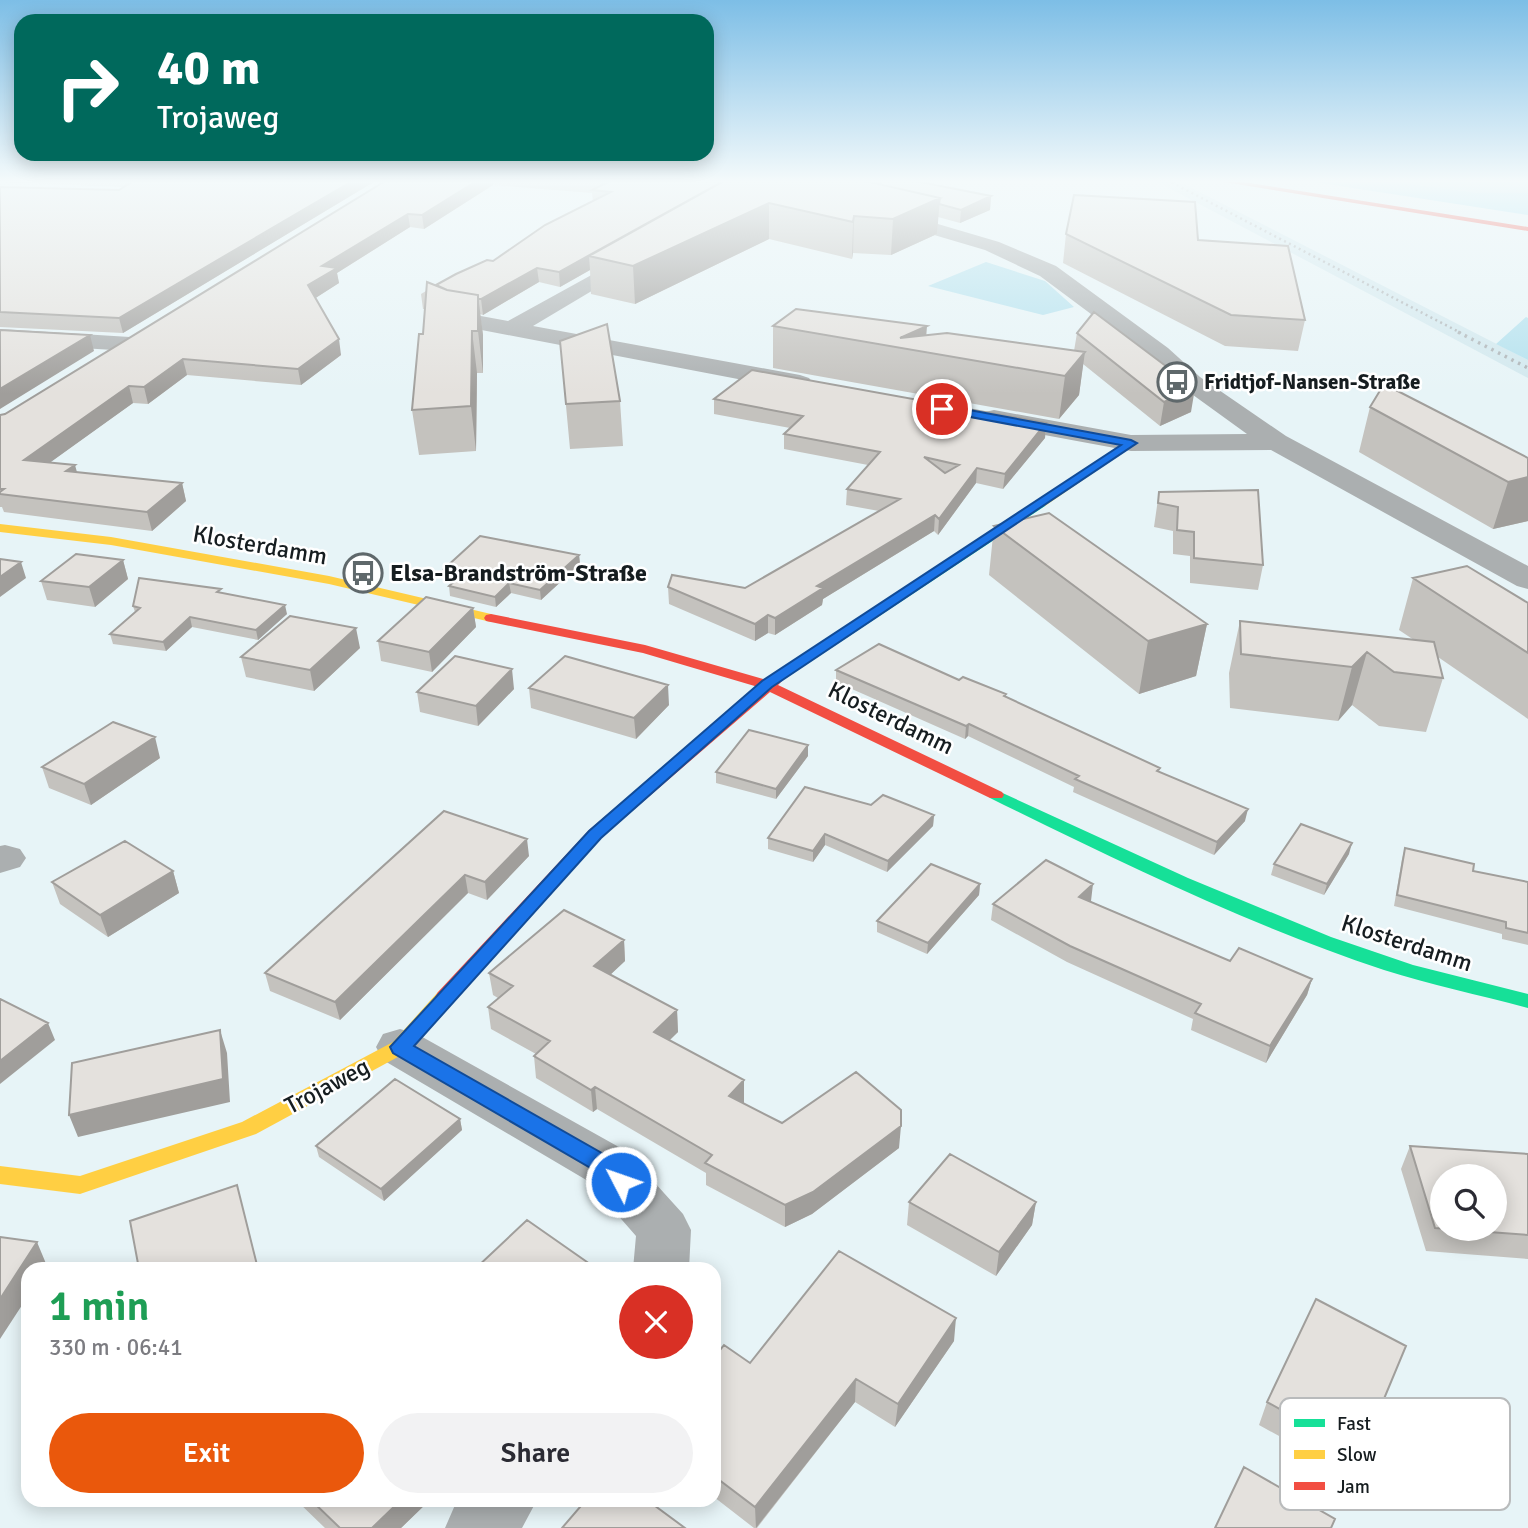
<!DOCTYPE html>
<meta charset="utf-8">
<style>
body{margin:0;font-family:Signika,sans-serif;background:#f2f2f3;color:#2b2b33;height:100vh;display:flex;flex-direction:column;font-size:26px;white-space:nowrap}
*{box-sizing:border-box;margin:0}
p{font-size:23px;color:#7c7c81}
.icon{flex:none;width:38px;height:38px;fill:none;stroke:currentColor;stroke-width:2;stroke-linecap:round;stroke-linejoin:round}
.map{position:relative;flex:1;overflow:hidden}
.panel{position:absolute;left:21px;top:1262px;width:700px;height:245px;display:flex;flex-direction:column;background:#fff;border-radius:21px;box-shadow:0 4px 18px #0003}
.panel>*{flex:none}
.top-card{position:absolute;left:14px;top:14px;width:700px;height:147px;border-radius:21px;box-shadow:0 4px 18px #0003;background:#00695c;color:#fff;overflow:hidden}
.fabs{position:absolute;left:1430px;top:1164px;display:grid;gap:14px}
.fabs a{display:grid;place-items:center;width:77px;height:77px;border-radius:50%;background:#fff;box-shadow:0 4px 18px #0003;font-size:35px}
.pin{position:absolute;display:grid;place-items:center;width:60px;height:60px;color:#fff;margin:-30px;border:4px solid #fff;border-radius:50%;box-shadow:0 2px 7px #0007}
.me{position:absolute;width:77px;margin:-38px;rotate:311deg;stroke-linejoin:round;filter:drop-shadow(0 0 5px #0008)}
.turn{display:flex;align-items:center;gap:24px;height:147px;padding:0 28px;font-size:32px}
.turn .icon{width:91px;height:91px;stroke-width:2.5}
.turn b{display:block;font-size:49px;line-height:60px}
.round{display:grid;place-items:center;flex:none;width:74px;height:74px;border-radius:37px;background:#f2f2f3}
.head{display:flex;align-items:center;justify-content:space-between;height:119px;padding:0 28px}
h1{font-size:42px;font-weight:600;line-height:52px;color:#1e9e55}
.action{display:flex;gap:14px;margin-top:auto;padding:14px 28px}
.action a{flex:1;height:80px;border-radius:42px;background:#ea580c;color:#fff;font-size:28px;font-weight:600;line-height:80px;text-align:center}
.action a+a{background:#f2f2f3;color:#2b2b33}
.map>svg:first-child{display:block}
.built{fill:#d2e8ee}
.green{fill:#b3e1ee}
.forest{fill:#a0e0f2}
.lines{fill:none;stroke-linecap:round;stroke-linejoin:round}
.street{fill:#abafb0;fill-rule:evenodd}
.fast{fill:#16e098;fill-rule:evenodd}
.slow{fill:#ffcf43;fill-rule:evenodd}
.jam{fill:#f24e42;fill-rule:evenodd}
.rail-far1{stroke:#adb3b6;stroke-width:2.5;stroke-dasharray:2 3.5;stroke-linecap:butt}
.rail{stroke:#adb3b6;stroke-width:3.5;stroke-dasharray:2.5 5;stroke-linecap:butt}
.wall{fill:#c4c2be}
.shaded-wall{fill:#a09e9b}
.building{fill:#e4e1dd;stroke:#a09e9b;stroke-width:2;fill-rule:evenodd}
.route{fill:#1a73e8;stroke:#114b97;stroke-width:2}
.labels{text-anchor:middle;stroke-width:5;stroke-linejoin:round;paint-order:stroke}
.far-poi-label{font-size:21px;font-weight:bold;fill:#161d20;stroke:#fff;text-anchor:start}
.street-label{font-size:24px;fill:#161d20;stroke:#fff}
.poi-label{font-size:24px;font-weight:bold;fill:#161d20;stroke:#fff;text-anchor:start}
.key{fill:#fff;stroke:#b9bbbc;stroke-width:2}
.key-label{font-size:19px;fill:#161d20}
</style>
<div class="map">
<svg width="1528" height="1528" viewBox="0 0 1528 1528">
<rect width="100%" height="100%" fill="#e7f4f7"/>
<path class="built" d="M1154,180L1182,183L1528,360V378Z"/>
<path class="green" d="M1381,180H1528V193H1479Z
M986,262L1045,281L1074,307L1043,315L928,286Z
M1526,317L1528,318V360L1496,344Z"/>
<path class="forest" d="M1301,180H1381L1479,193H1528V215Z"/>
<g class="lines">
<path class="street" d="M887,209L999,242L1056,266L1168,348L1200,377L1286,436L1528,566V589L1517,586L1271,450L1131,451L985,424L981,418L985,412L994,410L1131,435L1247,434L1182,387L1150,358L1040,276L985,250L880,219L877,215Z
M635,251L642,253L645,257L642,261L533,326L800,375L809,378L813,383L809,388L800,391L435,321L432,316L435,311L443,309L508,321Z
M0,329L130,337L138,339L142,344L138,349L130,351L0,343Z
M5,845L20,849L26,858L20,867L0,873V846Z
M400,1029L417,1034L626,1151L683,1214L691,1230L689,1269H633L636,1236L588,1181L383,1060L376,1047L383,1034Z
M460,1500H537L522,1528H445L455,1505Z"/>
<path class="fast" d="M1041,499L1047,503L1045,506L786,678H776L774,675Z
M996,790L1188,878L1331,937L1413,965L1528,994V1008C1480,995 1431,985 1384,970C1248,925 1118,861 990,798L988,795L990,792Z"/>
<path class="slow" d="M1127,441L1137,443L1045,506H1037V500Z
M0,524L111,537L329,576L491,614L498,618L491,622L329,584L111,545L0,532Z
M445,990L452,992L455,997L452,1002L407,1052L256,1134L80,1194L0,1184V1166L80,1176L242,1122L393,1042L438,992Z"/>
<path class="jam" d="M1211,180H1231L1528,227V231Z
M491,614L645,645L767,680L776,672H786L788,675L778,685L1002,792L1004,795L1002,798H990L770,692L601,838L452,1002L445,1004L438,1002L435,997L438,992L589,830L758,687L643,653L486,621L484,618L486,615Z"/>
<path class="rail-far1" d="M1167,180L1461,333"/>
<path class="rail" d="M1458,332L1528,368"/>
</g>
<path class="wall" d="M0,180H377L123,333L0,327V187L119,190L124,187L0,182Z
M387,180H910L991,196L990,210L960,223L938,217L937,234L891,255L853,253L852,259L769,239L635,304L591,294L590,270L560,287L539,282L483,315L480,314L483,335V373H477L476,451L419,455L412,410L423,334L425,309H423L421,294L436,285L493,261L593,202L592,193L493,185L424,229L410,227L337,273L339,283L315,298L341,355L301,385L187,375L148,404L133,403L50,462L77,472L182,483L186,501L152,531L4,512L2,507H0V415L5,414Z
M1066,234L1198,240L1305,320L1298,351L1225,346L1063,263Z
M773,326L926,335L1074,351L1077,333L1191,412L1160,426L1083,364L1079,395L1059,419L773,368Z
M560,341L620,401L623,446L570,449Z
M714,399L1046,423L1045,438L1003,489L976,483L938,535L934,531L823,599L822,605L775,635L768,633L755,641L669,604L668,587L745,588L879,511L846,505L847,489L868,465L784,449V434L790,428L714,414Z
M1370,407L1528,458V521L1493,529L1359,452Z
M1159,492L1263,565L1258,590L1190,583V556L1173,554V531L1154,527Z
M994,526L1207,624L1196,676L1139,694L989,575Z
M579,555L580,564L541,600L511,593L496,607L450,596L449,586L455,580L445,579L444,569Z
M123,560L128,579L95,607L47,600L41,581Z
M1413,578L1528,603V719L1438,657L1443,678L1426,732L1379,726L1352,705L1338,721L1230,708L1229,673L1240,621L1414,640L1399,630Z
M222,593L287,614L258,640L192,627L166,651L113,644L110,634L135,612L133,606Z
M473,608L476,627L432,672L381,661L378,641Z
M360,648L314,691L246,677L241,657Z
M836,670L959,680L1006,694V697L1160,768L1159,772L1245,821L1214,855L1073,792L1074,787L968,736L965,739L836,682Z
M529,688L669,705L636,739L531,708Z
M514,689L478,726L420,712L417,692Z
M808,756L776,799L716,783V772Z
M160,758L91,805L49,788L42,767Z
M444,811L529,856L487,900L468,893L340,1020L270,991L265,973Z
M934,815L933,826L887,872L825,845L813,862L768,849V838Z
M1405,848L1473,871L1528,882V945L1502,939V934L1394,906L1402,859Z
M1349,854L1324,895L1271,875L1274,864Z
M173,871L179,893L108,937L60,904L52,882Z
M980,884L979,895L927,954L877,932V921Z
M1090,901L1230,961L1312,979L1307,995L1266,1063L1191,1030L1193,1019L1067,962L991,920L993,904L1091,901Z
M624,940L625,961L610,975L677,1010L678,1032L670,1040L743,1103L782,1123L899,1148L812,1214L785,1227L706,1185V1173L597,1109L593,1112L536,1078L534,1056L536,1054L491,1029L488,1007L498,998L493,995L489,973Z
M460,1119L462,1130L384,1201L319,1157L316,1146Z
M1410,1146L1528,1154V1259L1426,1251L1401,1169Z
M909,1202H1036L1032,1225L996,1276L907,1225Z
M954,1341L895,1427L855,1402L757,1528H754L714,1497V1357L750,1363Z
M1406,1346L1352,1476L1259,1425L1267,1402Z
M296,1500H430L401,1528H325Z"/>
<path class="shaded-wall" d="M354,180H377L123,333L119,318Z
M478,180H493V185L424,229L422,215Z
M991,196L990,210L960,223L961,210Z
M940,198L937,234L891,255L893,219Z
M769,203V239L635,304L633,266Z
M408,214L410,227L337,273L339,283L311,301L308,285L322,266Z
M854,216L853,253L852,259L853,222Z
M589,256L590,270L560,287L559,272Z
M537,268L539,282L483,315L481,299Z
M478,295L483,335V373L478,331Z
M927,326L925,352L900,338Z
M472,331L477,373L476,451L471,406Z
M90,335L94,351L0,409V389Z
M339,339L341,355L301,385L298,369Z
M1085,352L1079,395L1059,419L1065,376Z
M183,359L187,375L148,404L144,387Z
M129,386L133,403L30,477L24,460Z
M1195,388L1191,412L1160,426L1164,402Z
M1046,423L1045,438L1003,489L1005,474Z
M75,465L80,483L66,471Z
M977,468L976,483L938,535L939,519Z
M1528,477V521L1493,529L1508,482Z
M182,483L186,501L152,531L147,512Z
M935,515L934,531L823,599L822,605L775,635V618L817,586Z
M579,555L580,564L541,600L540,590Z
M123,560L128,579L95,607L89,587Z
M21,562L26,578L0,597V577Z
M509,583L511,593L496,607L495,597Z
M285,605L287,614L258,640L256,630Z
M473,608L476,627L432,672L429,652Z
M768,615V633L755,641V624Z
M190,617L192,627L166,651L163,642Z
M1207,624L1196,676L1139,694L1148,641Z
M356,628L360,648L314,691L310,670Z
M1367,652L1352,705L1338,721L1352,667Z
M512,669L514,689L478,726L476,706Z
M668,685L669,705L636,739L634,718Z
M969,724L968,736L965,739L966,726Z
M155,737L160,758L91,805L84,784Z
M808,745V756L776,799V789Z
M1248,809L1245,821L1214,855L1217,842Z
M934,815L933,826L887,872L888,861Z
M825,834V845L813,862V851Z
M527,839L529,856L487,900L485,882Z
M1352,843L1349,854L1324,895L1327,884Z
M173,871L179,893L108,937L100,915Z
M465,875L468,893L340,1020L335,1002Z
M980,884L979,895L927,954L928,943Z
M1093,884L1091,901L1077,913L1079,897Z
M624,940L625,961L596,988L594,966Z
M1312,979L1307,995L1266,1063L1270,1046Z
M677,1010L678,1032L655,1054L654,1032Z
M48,1023L55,1040L0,1084V1061Z
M220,1030L227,1053L230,1102L78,1137L69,1115Z
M744,1080V1103L729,1118V1096Z
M595,1087L597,1109L593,1112L591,1090Z
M460,1119L462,1130L384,1201L381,1189Z
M901,1126L899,1148L812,1214L785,1227V1205Z
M1036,1202L1032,1225L996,1276L999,1252Z
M37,1242L47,1266L45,1269H28V1296L0,1339V1299Z
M956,1318L954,1341L895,1427L898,1404Z
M856,1379L855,1402L756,1528L755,1507Z
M401,1500H430L401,1528H372Z"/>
<path class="building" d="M128,180H354L119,318L0,312V187L119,190L130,183Z
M387,180H478L422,215L408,214L322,266L337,268L308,285L339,339L298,369L183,359L144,387L129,386L24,460L75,465L66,471L182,483L147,512L0,494V492L4,489H0V415L5,414Z
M601,180H725L559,272L537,268L481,299H478V295L447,290L436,285L456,274L487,260L493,261L545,225L611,192L592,190L610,181Z
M726,180H861L940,198L893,219L854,216L853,222L769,203L633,266L589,256Z
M861,180H910L991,196L961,210L939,204L940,198Z
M1074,195L1195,202L1198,240L1288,246L1305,320L1231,315L1066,234Z
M427,282L447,290L478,295V331H472L471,406L412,410L419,334H423Z
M796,309L927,326L900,338L947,333L1085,352L1065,376L773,326Z
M1094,312L1195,388L1164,402L1077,333Z
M607,324L620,401L566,404L560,341Z
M0,330L90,335L0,389Z
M752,370L1046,423L1005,474L977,468L939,519L935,515L817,586L823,588L775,618L768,615L755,624L668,587L672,575L745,588L900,499L847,489L880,452L784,434L803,416L714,399ZM924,457L959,465L945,473Z
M1384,384L1528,458V477L1508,482L1370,407Z
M1258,490L1263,565L1194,558V532L1177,530L1178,507L1158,503L1159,492Z
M1049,513L1207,624L1148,641L994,526Z
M480,536L579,555L540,590L509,583L495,597L449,586L464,573L444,569Z
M76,554L123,560L89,587L41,581Z
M0,559L21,562L0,577Z
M1467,566L1528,603V653L1413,578Z
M139,578L221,589L217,592L285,605L256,630L190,617L163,642L110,634L140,608L133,606Z
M426,597L473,608L429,652L378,641Z
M290,616L356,628L310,670L241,657Z
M1240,621L1434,642L1443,678L1394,672L1367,652L1352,667L1241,654Z
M879,644L959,680L963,677L1006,694L1004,696L1160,768L1157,771L1248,809L1217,842L1075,779L1079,776L969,724L966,726L836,670Z
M455,656L512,669L476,706L417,692Z
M565,656L668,685L634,718L529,688Z
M113,722L155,737L84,784L42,767Z
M749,730L808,745L776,789L716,772Z
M805,787L871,805L883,795L934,815L888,861L825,834L813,851L768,838Z
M444,811L527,839L485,882L465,875L335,1002L265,973Z
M1301,824L1352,843L1327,884L1274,864Z
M125,841L173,871L100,915L52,882Z
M1405,848L1474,864L1473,871L1528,882V933L1506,928V922L1397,895Z
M1046,860L1093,884L1079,897L1230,961L1239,948L1312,979L1270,1046L1195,1013L1201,1004L1070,946L993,904Z
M931,864L980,884L928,943L877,921Z
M564,910L624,940L594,966L677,1010L654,1032L744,1080L729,1096L782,1123L856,1072L901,1110V1126L813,1192L785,1205L705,1163L712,1155L595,1087L591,1090L534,1056L550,1041L488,1007L513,986L489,973Z
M0,999L48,1023L0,1061Z
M220,1030L223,1079L69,1115L72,1063Z
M395,1079L460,1119L381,1189L316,1146Z
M1410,1146L1528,1154V1235L1435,1228ZM1442,1176H1494V1228H1442Z
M950,1154L1036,1202L999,1252L909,1202Z
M237,1185L258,1269H139L130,1221Z
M527,1220L597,1269H475Z
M0,1237L37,1242L0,1299Z
M839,1251L956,1318L898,1404L856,1379L755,1507L714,1476V1357L724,1345L750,1363Z
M1316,1299L1406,1346L1361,1454L1267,1402Z
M1244,1467L1335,1519L1331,1528H1215Z
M311,1500H401L372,1528H340Z
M586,1500H647L685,1528H562Z"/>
<linearGradient id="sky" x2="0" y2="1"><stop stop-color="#7dbee6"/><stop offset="0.46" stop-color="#f4fafb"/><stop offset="1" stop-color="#f4fafb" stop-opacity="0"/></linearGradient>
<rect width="1528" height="394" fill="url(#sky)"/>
<path class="route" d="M942,405L1131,440L1137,443L772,687L601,838L414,1046L614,1160L632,1182L629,1189C614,1194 608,1183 599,1173L393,1053L390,1047L589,831L762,681L1121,445L938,411L936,409Z"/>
<defs>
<g id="bus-ring" transform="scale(2.0125)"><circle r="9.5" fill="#fff" stroke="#5f686b" stroke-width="1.5"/><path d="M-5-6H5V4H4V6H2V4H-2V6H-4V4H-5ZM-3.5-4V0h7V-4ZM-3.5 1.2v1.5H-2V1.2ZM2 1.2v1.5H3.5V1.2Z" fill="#5f686b"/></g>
</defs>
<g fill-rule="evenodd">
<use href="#bus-ring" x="1177" y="382"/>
<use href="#bus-ring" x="363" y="573"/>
</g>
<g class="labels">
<g class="far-poi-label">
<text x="1204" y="389">Fridtjof-Nansen-Straße</text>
</g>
<g class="street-label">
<text transform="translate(260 545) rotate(10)" y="8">Klosterdamm</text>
<text transform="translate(891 718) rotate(26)" y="8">Klosterdamm</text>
<text transform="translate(1407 943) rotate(18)" y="8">Klosterdamm</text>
<text transform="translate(327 1086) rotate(-28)" y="8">Trojaweg</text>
</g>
<g class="poi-label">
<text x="390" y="581">Elsa-Brandström-Straße</text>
</g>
</g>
<rect x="1280" y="1398" width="230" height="112" rx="10" class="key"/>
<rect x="1294" y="1419" width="31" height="8" fill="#16e098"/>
<rect x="1294" y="1450" width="31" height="9" fill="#ffcf43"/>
<rect x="1294" y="1482" width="31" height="8" fill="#f24e42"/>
<g class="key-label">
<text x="1337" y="1430">Fast</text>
<text x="1337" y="1461">Slow</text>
<text x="1337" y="1493">Jam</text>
</g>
</svg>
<div class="fabs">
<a><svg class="icon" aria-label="search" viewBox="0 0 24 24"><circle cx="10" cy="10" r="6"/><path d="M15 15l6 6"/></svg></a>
</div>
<div class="pin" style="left:942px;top:409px;background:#d93025"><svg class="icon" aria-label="arrive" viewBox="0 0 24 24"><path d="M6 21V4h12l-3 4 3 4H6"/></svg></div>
<svg class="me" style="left:621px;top:1182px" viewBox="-20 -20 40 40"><circle r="17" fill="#1a73e8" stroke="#fff" stroke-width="3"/><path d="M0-11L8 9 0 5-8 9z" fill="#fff"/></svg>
<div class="top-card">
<div class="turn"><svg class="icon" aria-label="right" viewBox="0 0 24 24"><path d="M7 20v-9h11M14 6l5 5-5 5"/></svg><div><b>40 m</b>Trojaweg</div></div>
</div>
<section class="panel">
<div class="head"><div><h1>1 min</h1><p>330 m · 06:41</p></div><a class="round" style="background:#d93025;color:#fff"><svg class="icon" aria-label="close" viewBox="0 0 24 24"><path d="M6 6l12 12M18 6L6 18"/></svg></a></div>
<div class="action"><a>Exit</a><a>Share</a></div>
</section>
</div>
